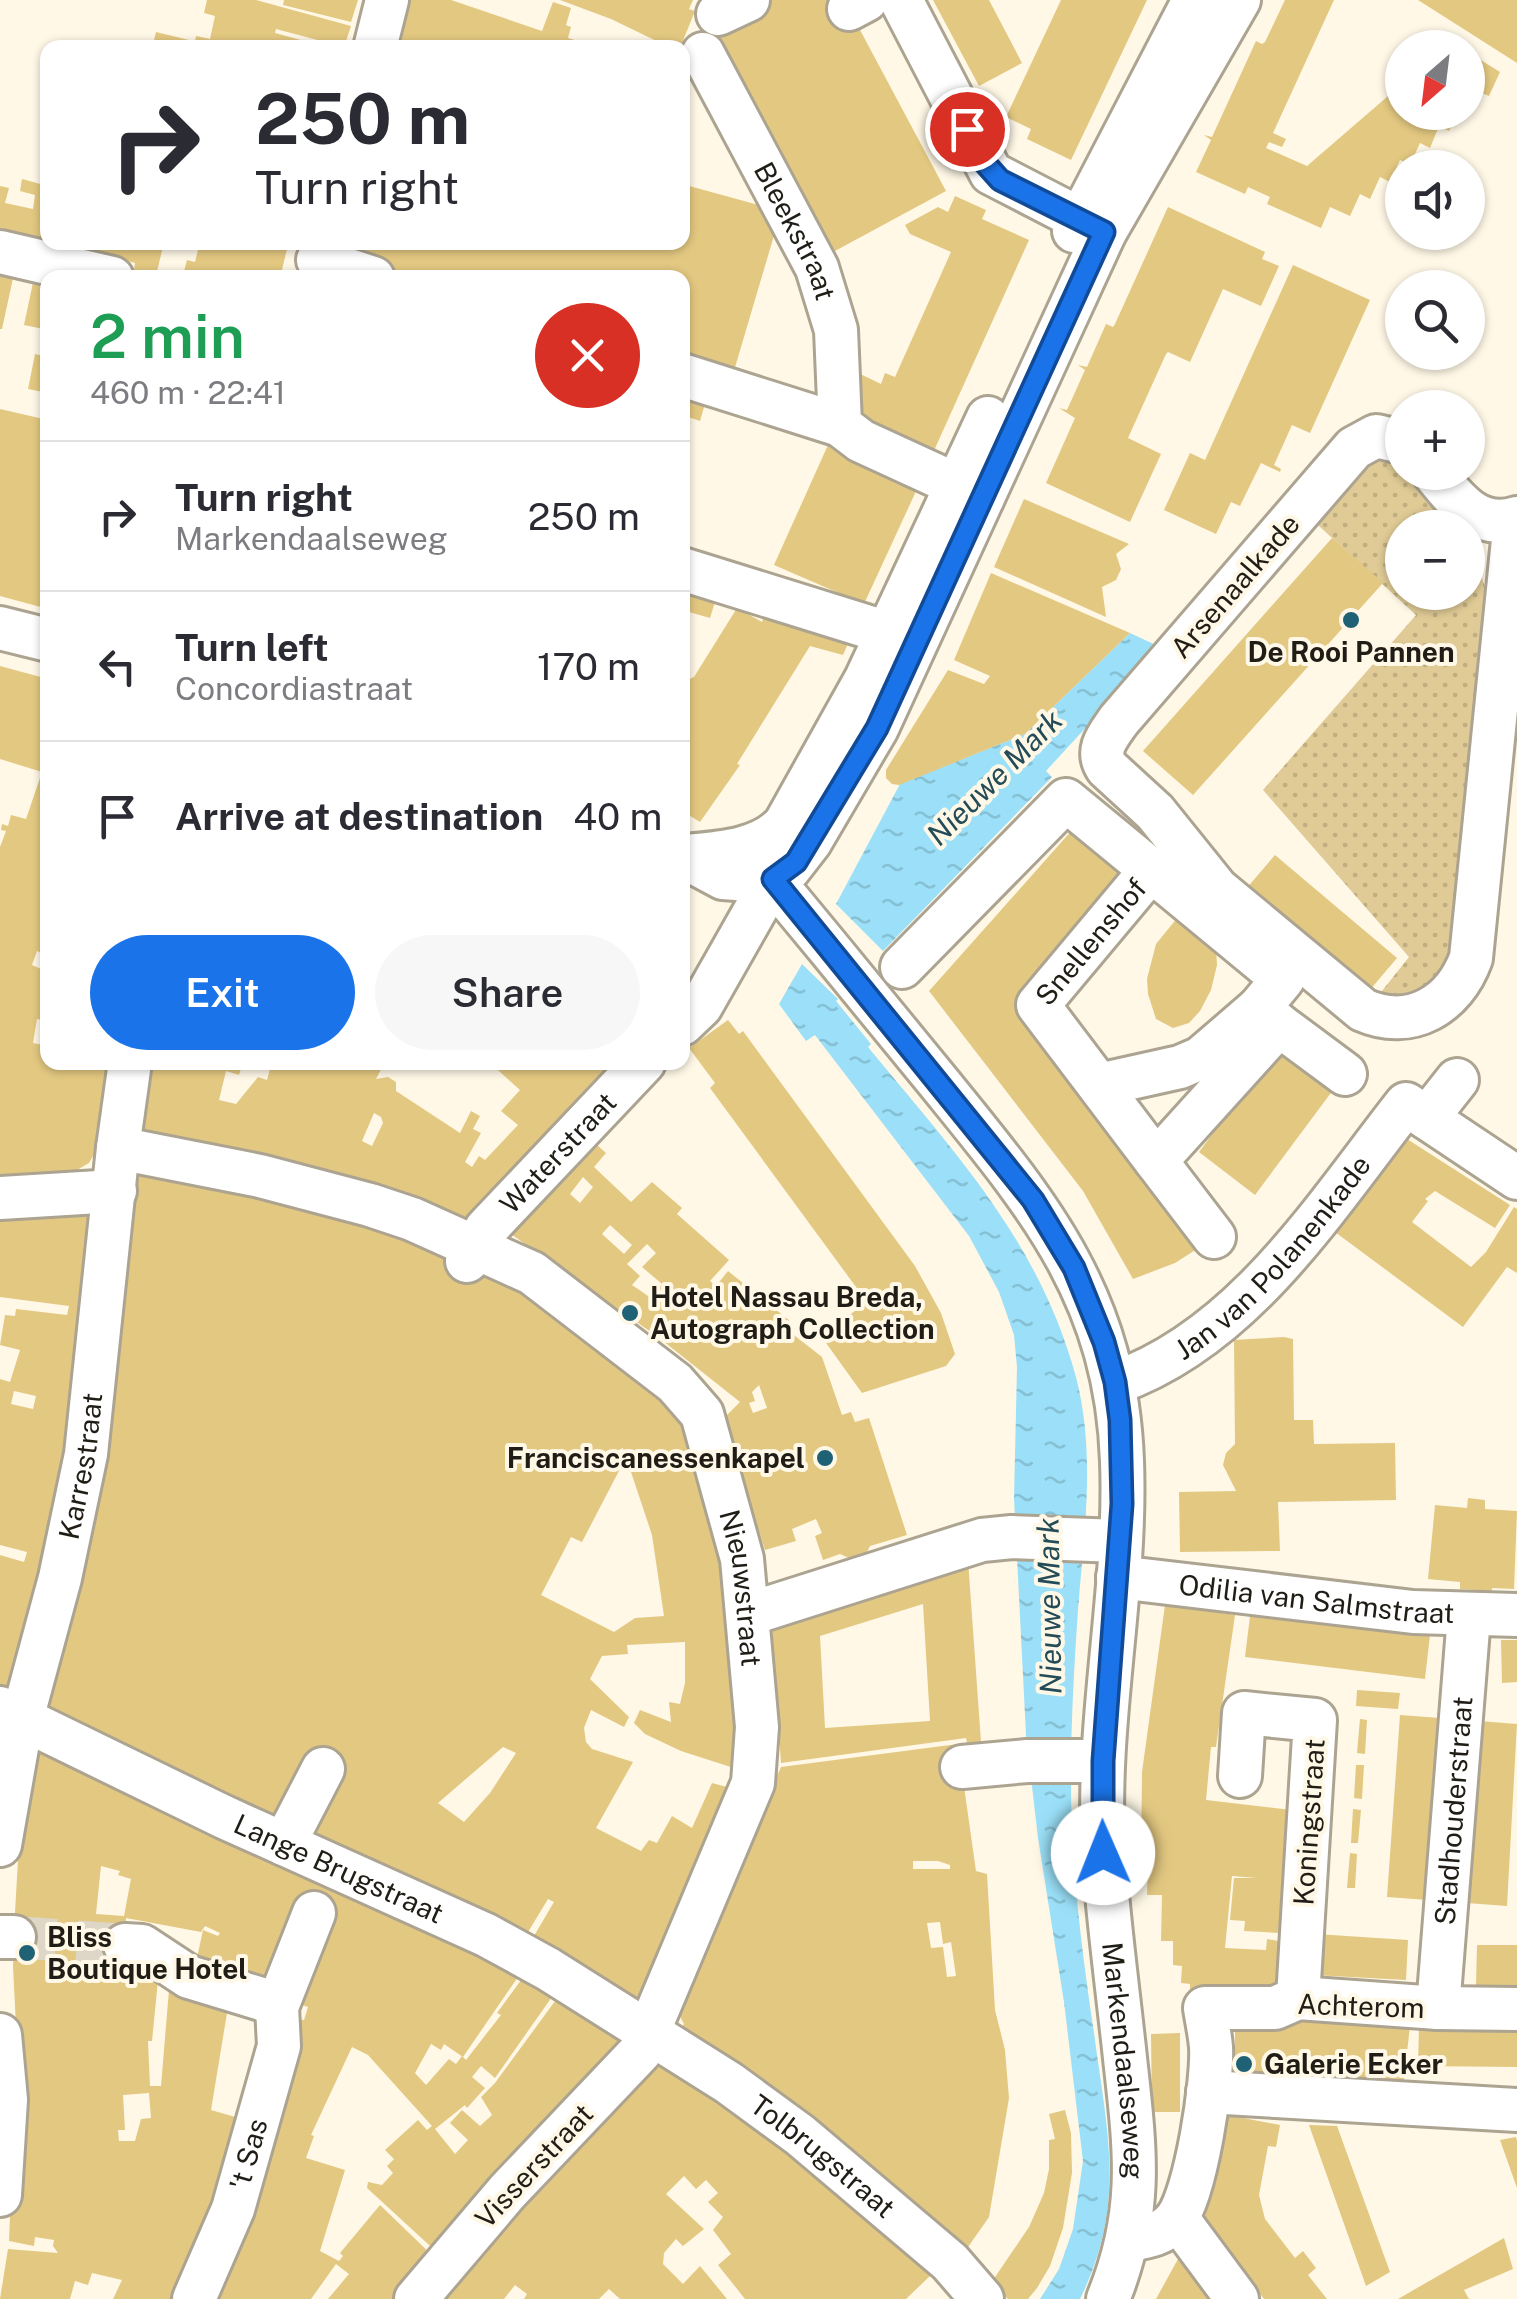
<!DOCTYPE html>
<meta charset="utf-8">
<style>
body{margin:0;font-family:"Public Sans",sans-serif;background:#f7f7f7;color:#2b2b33;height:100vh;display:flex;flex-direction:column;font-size:38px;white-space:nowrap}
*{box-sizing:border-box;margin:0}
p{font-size:32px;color:#7c7c81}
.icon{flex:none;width:55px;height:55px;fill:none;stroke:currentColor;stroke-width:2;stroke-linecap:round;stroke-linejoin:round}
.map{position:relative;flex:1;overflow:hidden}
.details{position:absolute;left:40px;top:270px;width:650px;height:800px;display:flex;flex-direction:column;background:#fff;border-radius:20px;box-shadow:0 2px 8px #0004}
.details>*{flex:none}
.guide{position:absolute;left:40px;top:40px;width:650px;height:210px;border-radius:20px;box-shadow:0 2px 8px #0004;background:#fff;color:#2b2b33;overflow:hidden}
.needle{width:65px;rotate:208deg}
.controls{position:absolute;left:1385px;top:30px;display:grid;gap:20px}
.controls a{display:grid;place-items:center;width:100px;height:100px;border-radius:50%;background:#fff;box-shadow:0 2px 8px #0004;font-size:50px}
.pin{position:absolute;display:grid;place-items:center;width:85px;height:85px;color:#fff;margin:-42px;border:5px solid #fff;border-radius:50%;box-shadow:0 2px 10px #0007}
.me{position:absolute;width:110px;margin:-55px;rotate:359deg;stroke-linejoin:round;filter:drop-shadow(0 0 8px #0008)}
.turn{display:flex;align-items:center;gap:35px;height:210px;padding:0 50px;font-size:45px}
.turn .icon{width:130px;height:130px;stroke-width:2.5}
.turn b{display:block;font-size:70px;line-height:85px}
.round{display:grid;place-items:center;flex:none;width:105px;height:105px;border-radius:52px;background:#f7f7f7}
.summary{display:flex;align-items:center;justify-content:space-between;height:170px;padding:0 50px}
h1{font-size:60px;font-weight:600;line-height:75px;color:#1e9e55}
.action{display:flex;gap:20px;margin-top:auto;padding:20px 50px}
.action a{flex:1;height:115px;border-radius:60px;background:#1a73e8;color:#fff;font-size:40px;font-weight:600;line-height:115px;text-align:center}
.action a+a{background:#f7f7f7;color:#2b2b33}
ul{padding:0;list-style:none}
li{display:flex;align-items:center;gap:30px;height:150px;padding:0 50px;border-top:2px solid #e1e1e2}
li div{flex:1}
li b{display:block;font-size:38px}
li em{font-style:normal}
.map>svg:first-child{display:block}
.grass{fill:url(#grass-dots)}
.water{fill:url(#water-ripples)}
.building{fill:#e3c881;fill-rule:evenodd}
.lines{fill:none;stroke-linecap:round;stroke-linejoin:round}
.minor-tunnel{stroke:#ded7c8;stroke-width:42;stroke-dasharray:42 21;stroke-linecap:butt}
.minor-casing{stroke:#aca491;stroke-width:48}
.minor{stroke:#fff;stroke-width:42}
.route-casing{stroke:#114b97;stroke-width:25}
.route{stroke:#1a73e8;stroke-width:18}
.poi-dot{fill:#1f6175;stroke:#fff8e7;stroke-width:4}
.labels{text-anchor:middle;stroke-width:8;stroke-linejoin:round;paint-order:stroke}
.street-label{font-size:28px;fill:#201d16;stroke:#fff8e7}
.poi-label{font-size:28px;font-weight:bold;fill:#201d16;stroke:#fff8e7;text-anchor:start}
.water-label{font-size:30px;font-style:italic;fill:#234b58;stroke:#fff8e7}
</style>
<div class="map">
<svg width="1517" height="2299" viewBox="0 0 1517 2299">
<defs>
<pattern id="grass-dots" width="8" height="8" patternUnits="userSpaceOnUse" patternTransform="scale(2.5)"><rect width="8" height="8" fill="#e0cb96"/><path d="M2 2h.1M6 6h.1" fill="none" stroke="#c0ae81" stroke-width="1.8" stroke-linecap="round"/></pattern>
<pattern id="water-ripples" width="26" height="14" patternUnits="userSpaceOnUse" patternTransform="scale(2.5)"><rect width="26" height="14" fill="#9be0f8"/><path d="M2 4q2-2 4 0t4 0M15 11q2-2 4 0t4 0" fill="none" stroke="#85c0d4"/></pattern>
</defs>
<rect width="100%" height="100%" fill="#fff8e7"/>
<path class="grass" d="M1388,460L1402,468V472L1420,479L1463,527L1402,528V592H1468V538L1490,601L1464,919C1458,934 1455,953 1446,967C1432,990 1400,1003 1374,1001L1409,957L1263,790L1416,615L1307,515L1359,465Z"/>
<path class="water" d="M1130,633L1160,647L1046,771L1052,777L883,951L836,904L900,784L1025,734Z
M802,964L838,999L836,1001L871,1044L868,1047C955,1153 1039,1241 1076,1377C1096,1454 1084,1533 1078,1610C1073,1683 1069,1757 1072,1830C1075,1897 1084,1966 1094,2033C1107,2132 1127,2203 1080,2299H1040L1059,2269L1073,2229L1083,2161L1064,2002L1038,1838L1026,1735L1014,1498L1017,1367L1014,1335L999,1292L969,1236L815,1035L806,1041L779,1004Z"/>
<path class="building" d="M207,0H256L351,26L344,47L276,29L275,33L330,48H194L196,36L210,39L215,16L204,13Z
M284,0H358L351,22L283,5Z
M410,0H451L542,31L553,2L571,8L566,25L571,27L568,38L588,44L587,48H400Z
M560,0H693L689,9L695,11L680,48H671L611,19Z
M764,0H844L946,191L822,258L701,33Z
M933,0H989L1022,63L979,86Z
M1061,0H1147L1071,160L1027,139L1031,129L1006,117Z
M1285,0H1334L1273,133L1286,139L1282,147L1269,142L1266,148L1307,166L1402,84L1394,81L1402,74V112H1458L1449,131L1439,126L1430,148L1420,143L1410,165L1400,160L1390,182L1380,177L1370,199L1360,194L1350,216L1330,207L1321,228L1267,204L1270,197L1248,187L1245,194L1196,172L1211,140L1204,135L1212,137L1256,41L1262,44L1265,42Z
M1418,0H1517V63Z
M156,32L189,40L187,48H152Z
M1468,52L1500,72L1489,96L1479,92L1468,117Z
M22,179L44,185L41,197L47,198L44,212L48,213V242H54L52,251L0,238V186L9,188L5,203L33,209L35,195L20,191Z
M682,184L769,208L778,222L731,381L682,366V278H411L345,257L349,242H682Z
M955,196L986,210L982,219L1029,240L932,455L856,420V372L881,384L885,373L895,377L951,252L910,234L905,225L938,207L948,212Z
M1168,207L1265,252L1262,259L1279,266L1261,306L1223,289L1190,362L1168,352L1166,354L1128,438L1161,454L1130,522L1046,483L1075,418L1059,408L1067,410L1085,370L1078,365L1087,367L1106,324L1113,327L1115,324Z
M60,242H164L156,276L134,271L135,263Z
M200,242H287L288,245L280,278H175L176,273L183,275L187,260L195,262Z
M1293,265L1370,300L1310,433L1292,425L1274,465L1281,469L1280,472L1261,463L1240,506L1231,502L1216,534L1164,510L1190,453L1205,460Z
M0,266L15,269L2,329H0Z
M35,273L48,276V330L24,325Z
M35,354L48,357V393L28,389Z
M682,390L707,397L700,421L682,415Z
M0,409L48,420V609L0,596Z
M828,445L917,489L864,604L774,565Z
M1024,499L1129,544L1116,554L1121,569L1116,580L1102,587L1106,617L994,567Z
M1332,538L1383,583L1193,795L1143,751Z
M991,573L1130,633L1025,734L899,785L892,784L886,778V770L948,670L984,684L990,676L954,660Z
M682,578L719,589L710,618L682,610Z
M767,604L853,632L843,655L810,646L737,764L740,765L700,822L682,811L684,681L694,677L737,608L762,622Z
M0,666L48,679V956L37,951L32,965L48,972V1021L37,1019L33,1043L48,1046V1062L51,1065L108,1062L97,1149L89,1163L65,1177L0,1179V847L6,831L1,830L2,824L8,826L11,815L26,819L42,772L0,759Z
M1081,820L1134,867L1021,995L1211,1240L1175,1263L1133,1279L1083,1191L929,991Z
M1275,855L1397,958L1363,998L1240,896Z
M1178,917L1216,948L1217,965L1211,990L1200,1011L1189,1023L1173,1028L1156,1019L1148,994L1147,979L1156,944Z
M728,1020L739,1034L743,1031L915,1266L941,1313L955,1354L946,1366L862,1393L821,1336L867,1302L710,1088L715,1083L689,1048Z
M1285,1036L1342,1078L1255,1195L1199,1152Z
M147,1062H243L239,1075L226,1071L219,1100L236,1104L258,1077L267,1080L272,1062H385L376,1079L388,1077L396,1082V1091L460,1133L471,1111L480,1116L473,1129L481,1133L465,1162L472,1167L479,1156L485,1160L518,1125L501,1111L520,1090L489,1062H623L477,1224L144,1134L137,1125ZM374,1113L381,1117L383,1123L372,1146L362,1141Z
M587,1136L606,1153L594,1167L631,1202L652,1182L682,1208L677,1214L729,1260L710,1281L716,1286L728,1271L790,1321L785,1328L822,1357L842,1415L851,1412L855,1422L869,1418L907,1535L870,1546L865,1556L853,1560L840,1554L823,1560L815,1536L822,1533L816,1519L792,1529L796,1541L765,1550L723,1419L740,1402L663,1341L674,1328L669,1324L658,1337L505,1230ZM583,1177L593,1187L580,1203L570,1194ZM610,1225L632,1245L624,1254L602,1234ZM647,1244L656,1253L642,1267L662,1284L651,1298L632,1285L640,1276L627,1264ZM759,1385L767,1408L753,1413L749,1403L755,1401L752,1392Z
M1407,1139L1510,1205L1495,1228L1435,1191L1425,1199L1428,1201L1412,1222L1471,1267L1486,1252L1514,1207L1517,1209V1273L1507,1267L1463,1327L1335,1232Z
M149,1167L358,1217L521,1288L686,1418L716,1519L733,1641L737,1769L681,1751L645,1734L634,1723L640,1710L671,1722L669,1702L680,1704L685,1683V1642L627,1645L628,1654L602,1656L590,1679L629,1717L624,1727L591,1710L584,1728L586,1742L592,1749L633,1762L596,1828L641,1851L649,1840L657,1843L672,1816L692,1828L712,1783L738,1790L645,2005L531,1941L554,1902L548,1899L525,1937L37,1713L134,1177ZM623,1448L652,1535L664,1616L635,1618L614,1632L541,1595L571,1537L582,1542L621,1467L609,1462L614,1452ZM503,1747L516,1753L490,1793L464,1822L438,1803Z
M100,1213L72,1448L10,1690L0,1692V1555L24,1562L27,1552L0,1545V1379L10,1382L20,1350L0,1345L5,1315L15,1316L16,1309L67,1315L69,1306L0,1297V1216ZM14,1391L36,1396L33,1409L11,1404Z
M1284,1337L1293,1339L1294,1420H1313L1314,1444L1395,1443L1396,1500L1278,1502L1280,1551L1180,1552L1179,1492L1236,1491L1223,1465L1226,1453L1235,1444L1234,1340Z
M1468,1498L1485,1500V1509L1517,1511L1514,1589L1492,1588V1591L1460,1589V1582L1428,1579L1435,1505L1467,1508Z
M968,1560L981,1742L967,1743L966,1738L781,1763L771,1620ZM923,1604L930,1721L825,1728L820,1636Z
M1165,1605L1235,1615L1216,1747H1211L1206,1800L1292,1810L1279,1933L1244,1931L1245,1921L1230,1920L1234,1878H1257L1232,1876L1225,1948L1266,1950L1267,1939L1284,1942L1275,1997L1190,1991V1984L1181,1983L1182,1966L1173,1965V1941H1161L1162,1895H1147L1148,1867L1141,1866L1142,1772Z
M1250,1616L1430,1635L1425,1679L1245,1657Z
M1501,1640H1517V1682L1502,1683Z
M1357,1690L1400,1693L1398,1709L1356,1706Z
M1400,1715L1440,1718L1428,1900L1387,1897Z
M1360,1719L1367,1720L1365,1754L1357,1753Z
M1479,1721L1517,1724L1507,1906L1467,1903Z
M35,1741L520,1974L463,2057L444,2044L441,2050L431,2044L415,2073L426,2085L449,2059L456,2064L462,2056L466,2060L501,2015L497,2013L524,1976L554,1994L495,2078L481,2066L472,2077L485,2088L467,2108L465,2105L435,2129L455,2154L468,2140L450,2123L462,2110L480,2126L492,2115L481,2097L495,2083L558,1997L629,2045L441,2256L367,2188L368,2182L382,2185L393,2173L387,2166L394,2159L385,2150L418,2120L427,2130L432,2126L368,2055L352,2047L311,2135L314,2136L306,2158L345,2170L320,2251L339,2261L343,2256L340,2253L380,2205L436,2259L402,2299H328L349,2274L336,2264L311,2299H113L122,2280L92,2273L88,2285L75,2281L70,2299H0L8,2249L58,2253L53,2246L54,2240L35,2237L34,2246L9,2241L17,2046L13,1966L15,1912L21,1809ZM101,1866L120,1871L118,1875L131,1879L124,1916L96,1914ZM126,1918L201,1932L205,1926L220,1933L218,1936L203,1930L195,1967L308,2007L304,2020L294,2018L263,2125L211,2110L230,1995L170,1978L161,2086H150L148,2041H152L159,1970L125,1941ZM149,2093L151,2118L141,2119L135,2141H119L118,2130H125L123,2095Z
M958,1744L976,1871L987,1874L995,2010L1005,2050L1009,2098L989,2217L966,2250L681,2028L684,2024L675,2007L781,1767ZM913,1861H938L950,1865V1869H913ZM940,1922L943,1944L951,1942L956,1976L947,1977L943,1947L931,1948L927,1923Z
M1356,1765H1364L1362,1799L1354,1798Z
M1353,1809L1361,1810L1358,1843H1351Z
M1350,1853L1357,1854L1355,1888H1347Z
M1316,1934L1408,1940L1406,1980L1314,1975Z
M1477,1945H1517V1986L1476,1985Z
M1319,2020L1410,2026L1403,2088L1321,2079L1323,2057L1294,2056L1292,2078L1228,2076L1235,2047V2021Z
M1419,2026L1517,2027V2067L1418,2066Z
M1180,2033V2112H1152L1151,2034Z
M657,2060L754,2123L931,2268V2275L906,2299H745L718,2265L731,2254L713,2230L723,2217L708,2202L718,2193L706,2180L696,2189L684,2176L666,2194L704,2229L683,2246L676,2239L664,2253L663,2264L683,2284L700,2266L727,2299H620L609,2289L599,2299H524L527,2294L515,2285L504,2299H440L475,2253Z
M1065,2110L1071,2133L1072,2173L1063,2228L1050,2266L1037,2288L1028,2299H1008L991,2283L1029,2227L1044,2193L1049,2169V2140L1055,2139L1049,2114Z
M1222,2114L1280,2125L1276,2147L1268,2146L1259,2195L1265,2219L1295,2258L1303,2251L1316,2268L1308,2275L1327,2299H1264L1207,2224L1204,2214Z
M1309,2125L1337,2126L1390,2272L1366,2286Z
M1516,2137L1517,2141V2188L1500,2140Z
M1504,2238L1513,2269L1464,2290L1469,2299H1398Z
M1178,2259L1218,2299H1156Z"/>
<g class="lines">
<path class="minor-tunnel" d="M14,1937L125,1945"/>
<g class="minor-casing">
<g id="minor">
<path d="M901,0L991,173L1105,232"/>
<path d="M849,9L866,0"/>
<path d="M718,14L748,0"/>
<path d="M375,48L387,0"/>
<path id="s1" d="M703,54L817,268L836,330L840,425"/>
<path d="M1074,231L1194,0"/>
<path d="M0,252L112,278"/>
<path d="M318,260L373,278"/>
<path d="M682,375L840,425L861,441L983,497"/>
<path d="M1402,442L1376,436L1354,448L1119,720C1108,736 1095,750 1107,768L1155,812L1217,889L1363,1010C1411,1031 1454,1005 1471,958L1515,520"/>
<path d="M1433,472C1455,499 1478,531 1517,518"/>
<path d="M682,569L888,633L911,644"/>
<path d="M0,628L48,640"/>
<path id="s2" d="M770,841L769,861L779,888C833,953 886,1018 940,1084C1039,1206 1116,1296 1122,1461C1127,1594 1094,1726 1104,1860C1109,1926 1118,1992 1125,2058C1135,2149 1144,2211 1108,2299"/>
<path d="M682,856L723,878L763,881L789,869L810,842L877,728L1105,232L1239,0"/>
<path d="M684,856C719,853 761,851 785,824L866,679L988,418"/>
<path d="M902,967L1066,800L1151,870"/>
<path d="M682,1024L701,1006L773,879"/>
<path d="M1099,1085L1180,1067L1201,1058L1259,1008"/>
<path d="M1427,1118L1457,1080"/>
<path id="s3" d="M118,1148L260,1176L370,1205L412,1219L532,1273L675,1383L702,1414L742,1559L757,1727L753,1783L640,2052L507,2192L416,2299"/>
<path id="s4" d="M1156,1161L1038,1005L1151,870L1283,979L1259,1008L1279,1025"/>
<path d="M0,1198L115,1191"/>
<path d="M1214,1237L1156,1161L1279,1025L1345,1074"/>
<path id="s5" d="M467,1261L486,1229L644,1062"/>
<path id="s6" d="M1115,1383C1244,1338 1325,1207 1406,1104L1517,1178"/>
<path id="s7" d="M1118,1577L1413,1612L1517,1615"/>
<path d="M749,1614L982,1540L1012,1537L1120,1541"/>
<path id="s8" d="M0,1708L224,1817L486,1935L548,1969L729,2083L800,2135L950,2262L982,2299"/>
<path d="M962,1767L1027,1761H1103"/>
<path d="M1240,1776L1244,1713L1315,1720L1298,1998"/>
<path d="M284,1844L323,1769"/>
<path id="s9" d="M0,1845L22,1719L60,1578L86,1454L118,1148L130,1062"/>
<path d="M0,1937H14"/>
<path d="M125,1945L142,1946L189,1977L278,2004"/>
<path id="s10" d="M1438,2008L1469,1616"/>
<path d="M0,2035L6,2100L0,2195"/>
<path d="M1208,2092L1517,2110"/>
<path d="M1177,2218L1237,2299"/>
<path d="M1128,2240C1147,2237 1163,2235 1176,2219C1196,2193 1213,2081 1211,2047C1210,2034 1207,2021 1205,2008H1275L1298,1998L1438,2008L1517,2009"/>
<path id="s11" d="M194,2299L233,2209L279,2046L277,2007L314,1913"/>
</g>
</g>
<use href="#minor" class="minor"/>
</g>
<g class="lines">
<g class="route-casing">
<path id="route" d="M967,129L984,162L1000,180L1104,232L877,728L796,862L773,879L1033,1200L1074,1268L1104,1342L1115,1382L1120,1420L1122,1504L1103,1761V1853"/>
</g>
<use href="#route" class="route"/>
</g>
<g class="poi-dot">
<circle cx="1351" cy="620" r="10"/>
<circle cx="630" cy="1313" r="10"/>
<circle cx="825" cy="1458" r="10"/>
<circle cx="27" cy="1953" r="10"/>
<circle cx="1244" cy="2064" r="10"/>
</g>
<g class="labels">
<g class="street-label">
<text dy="10" stroke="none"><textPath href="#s1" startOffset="200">Bleekstraat</textPath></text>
<text transform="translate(1235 586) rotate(-49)" y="10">Arsenaalkade</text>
<text dy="10" stroke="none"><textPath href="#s4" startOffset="278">Snellenshof</textPath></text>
<text dy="10" stroke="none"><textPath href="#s5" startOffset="142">Waterstraat</textPath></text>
<text dy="10" stroke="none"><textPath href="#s6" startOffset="205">Jan van Polanenkade</textPath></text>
<text dy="10" stroke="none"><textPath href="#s9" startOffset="388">Karrestraat</textPath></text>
<text dy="10" stroke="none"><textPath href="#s3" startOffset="835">Nieuwstraat</textPath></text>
<text dy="10" stroke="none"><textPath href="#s7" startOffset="200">Odilia van Salmstraat</textPath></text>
<text dy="10" stroke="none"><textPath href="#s10" startOffset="198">Stadhouderstraat</textPath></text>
<text transform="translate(1309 1822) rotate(-86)" y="10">Koningstraat</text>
<text dy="10" stroke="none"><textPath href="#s8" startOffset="375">Lange Brugstraat</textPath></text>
<text transform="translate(1361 2006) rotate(2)" y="10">Achterom</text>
<text dy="10" stroke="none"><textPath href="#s2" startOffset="1332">Markendaalseweg</textPath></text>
<text dy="10" stroke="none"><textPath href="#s11" startOffset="155">'t Sas</textPath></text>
<text dy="10" stroke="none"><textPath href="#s8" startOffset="940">Tolbrugstraat</textPath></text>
<text transform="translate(534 2166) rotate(-47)" y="10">Visserstraat</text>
</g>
<g class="poi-label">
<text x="1351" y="662" text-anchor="middle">De Rooi Pannen</text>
<text x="650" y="1307">Hotel Nassau Breda,<tspan x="650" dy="32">Autograph Collection</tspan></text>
<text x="805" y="1468" text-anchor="end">Franciscanessenkapel</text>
<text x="47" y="1947">Bliss<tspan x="47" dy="32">Boutique Hotel</tspan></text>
<text x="1264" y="2074">Galerie Ecker</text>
</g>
<g class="water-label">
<text transform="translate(995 778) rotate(-45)" y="10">Nieuwe Mark</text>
<text transform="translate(1050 1606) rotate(-91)" y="10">Nieuwe Mark</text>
</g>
</g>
</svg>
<div class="controls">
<a><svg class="needle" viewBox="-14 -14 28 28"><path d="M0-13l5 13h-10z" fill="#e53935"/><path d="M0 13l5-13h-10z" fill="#7c7c81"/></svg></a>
<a><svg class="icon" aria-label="sound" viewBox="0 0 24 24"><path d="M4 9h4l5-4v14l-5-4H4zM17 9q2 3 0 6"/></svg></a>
<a><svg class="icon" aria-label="search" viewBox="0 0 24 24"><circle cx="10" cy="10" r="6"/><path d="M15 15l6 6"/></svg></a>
<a>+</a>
<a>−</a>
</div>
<div class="pin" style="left:967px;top:129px;background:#d93025"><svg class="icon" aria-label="arrive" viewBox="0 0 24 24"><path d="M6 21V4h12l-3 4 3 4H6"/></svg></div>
<svg class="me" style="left:1103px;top:1853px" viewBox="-20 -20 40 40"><circle r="19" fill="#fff"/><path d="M0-13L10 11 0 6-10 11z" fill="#1a73e8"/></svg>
<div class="guide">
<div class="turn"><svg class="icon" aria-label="right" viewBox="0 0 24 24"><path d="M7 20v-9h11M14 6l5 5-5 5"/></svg><div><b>250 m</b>Turn right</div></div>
</div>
<section class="details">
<div class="summary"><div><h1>2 min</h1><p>460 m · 22:41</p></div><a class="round" style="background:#d93025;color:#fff"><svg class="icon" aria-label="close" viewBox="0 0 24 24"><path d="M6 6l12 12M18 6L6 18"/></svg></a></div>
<ul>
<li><svg class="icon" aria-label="right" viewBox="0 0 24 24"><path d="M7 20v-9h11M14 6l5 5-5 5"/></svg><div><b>Turn right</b><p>Markendaalseweg</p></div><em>250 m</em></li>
<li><svg class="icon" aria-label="left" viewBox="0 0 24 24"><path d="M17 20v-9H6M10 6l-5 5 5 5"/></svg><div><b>Turn left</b><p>Concordiastraat</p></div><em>170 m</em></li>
<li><svg class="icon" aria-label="arrive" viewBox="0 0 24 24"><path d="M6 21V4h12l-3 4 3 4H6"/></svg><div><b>Arrive at destination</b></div><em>40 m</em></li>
</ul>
<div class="action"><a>Exit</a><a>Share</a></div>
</section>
</div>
